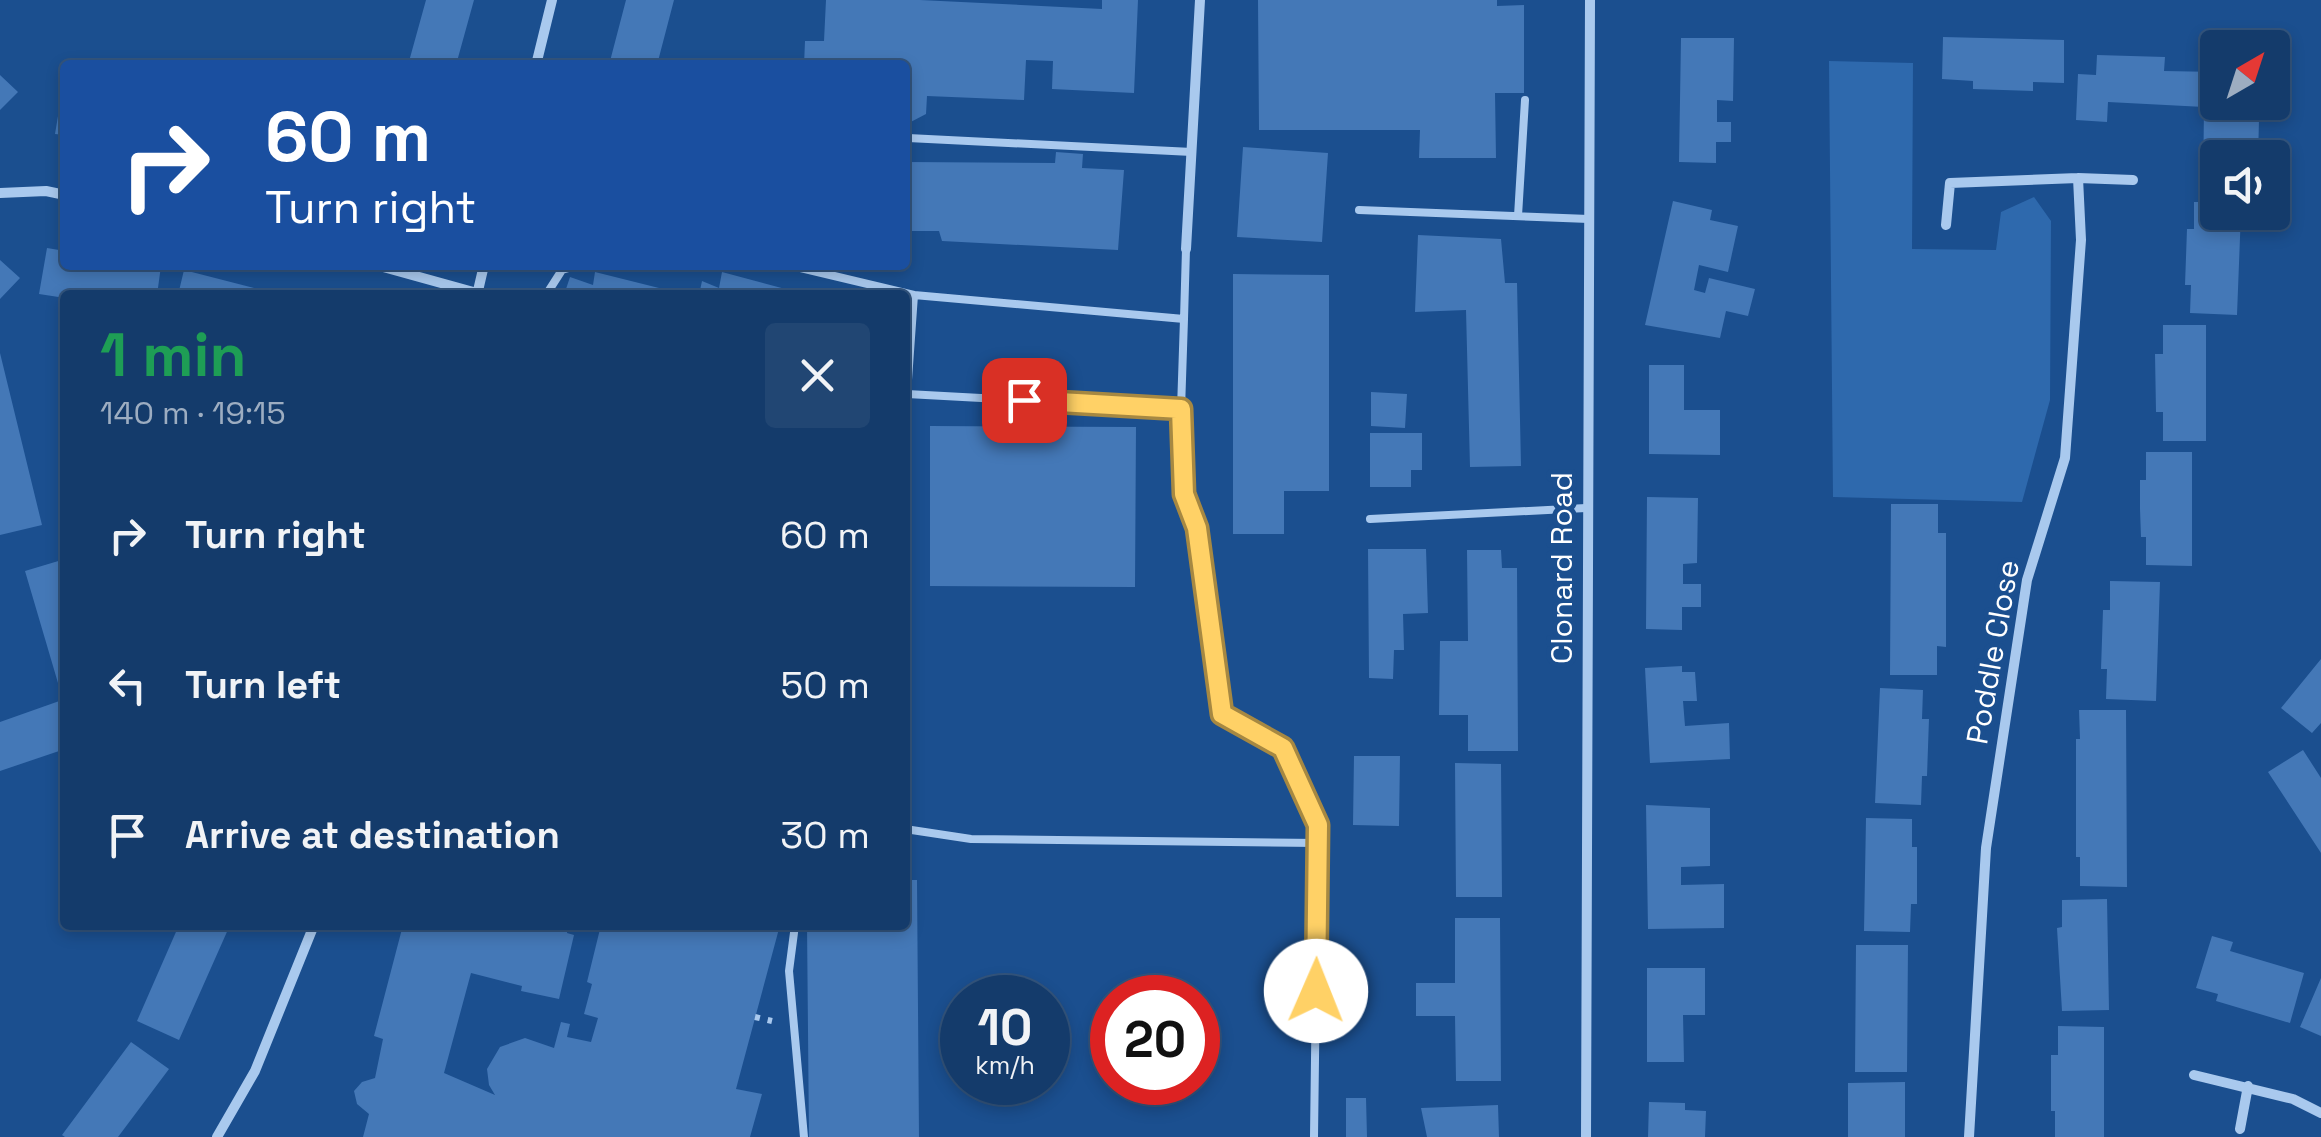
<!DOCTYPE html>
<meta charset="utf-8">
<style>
body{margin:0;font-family:"Space Grotesk",sans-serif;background:#214673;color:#f1f3f6;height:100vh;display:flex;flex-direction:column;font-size:38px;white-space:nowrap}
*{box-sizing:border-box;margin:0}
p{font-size:32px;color:#9dadc1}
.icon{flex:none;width:55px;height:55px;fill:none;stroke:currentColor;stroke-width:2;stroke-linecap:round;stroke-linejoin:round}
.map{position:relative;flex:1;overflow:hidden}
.drawer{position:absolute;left:60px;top:290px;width:850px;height:640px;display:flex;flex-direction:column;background:#143b6b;border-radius:10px;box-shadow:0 5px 15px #0003,0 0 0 2px #33557e}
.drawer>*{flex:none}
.banner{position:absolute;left:60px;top:60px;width:850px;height:210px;border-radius:10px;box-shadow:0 5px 15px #0003,0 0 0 2px #33557e;background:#1a4fa0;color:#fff;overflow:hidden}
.needle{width:65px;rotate:39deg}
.fabs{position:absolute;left:2200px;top:30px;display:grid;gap:20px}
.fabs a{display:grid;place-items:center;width:90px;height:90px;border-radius:10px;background:#143b6b;box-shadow:0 5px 15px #0003,0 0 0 2px #33557e;font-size:50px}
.speed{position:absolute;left:940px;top:975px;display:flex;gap:20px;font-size:50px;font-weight:700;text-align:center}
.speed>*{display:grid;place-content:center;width:130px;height:130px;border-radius:50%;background:#143b6b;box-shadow:0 5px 15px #0003,0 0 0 2px #33557e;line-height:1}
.speed small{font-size:25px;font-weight:400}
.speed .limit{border:15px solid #d22;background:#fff;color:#111}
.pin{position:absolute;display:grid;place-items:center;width:85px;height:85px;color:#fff;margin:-42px;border-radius:20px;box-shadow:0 5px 15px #0006}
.me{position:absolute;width:110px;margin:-55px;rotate:1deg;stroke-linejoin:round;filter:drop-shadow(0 0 8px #0008)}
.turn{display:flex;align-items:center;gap:35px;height:210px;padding:0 40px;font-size:45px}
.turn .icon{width:130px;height:130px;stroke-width:2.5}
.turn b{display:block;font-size:70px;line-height:85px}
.round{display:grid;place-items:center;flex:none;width:105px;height:105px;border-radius:10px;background:#214673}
.summary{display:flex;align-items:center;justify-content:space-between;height:170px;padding:0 40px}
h1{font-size:60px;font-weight:700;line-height:75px;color:#1e9e55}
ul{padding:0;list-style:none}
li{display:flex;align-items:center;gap:30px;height:150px;padding:0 40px}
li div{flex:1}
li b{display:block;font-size:38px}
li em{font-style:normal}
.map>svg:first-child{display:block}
.green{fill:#2e69ad}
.building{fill:#4478b7}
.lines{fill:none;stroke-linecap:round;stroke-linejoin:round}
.path{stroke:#a9c9ee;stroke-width:6;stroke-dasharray:5 8;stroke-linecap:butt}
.service{stroke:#a9c9ee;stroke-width:8}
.minor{stroke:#a9c9ee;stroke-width:10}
.route-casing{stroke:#a68842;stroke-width:25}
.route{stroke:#ffd166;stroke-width:18}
.labels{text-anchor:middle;stroke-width:10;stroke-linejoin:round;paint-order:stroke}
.street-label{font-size:30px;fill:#fff;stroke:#1b4f8f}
</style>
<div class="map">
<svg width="2321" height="1137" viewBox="0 0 2321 1137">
<rect width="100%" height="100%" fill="#1b4f8f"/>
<path class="green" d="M1829,61L1913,63L1912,249L1996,250L2001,212L2034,197L2051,221L2050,400L2022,502L1833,497Z"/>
<path class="building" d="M426,0H474L456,65H408Z
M626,0H674L657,65H609Z
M826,0H920L1102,9V0H1138L1134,93L1052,89L1053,61L1026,60L1024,100L927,96L926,114L905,125V65H804L805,41H824Z
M1258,0H1497V6L1524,5V93H1495L1496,158H1419L1420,130H1259Z
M1943,37L2064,40V83L2033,82V91L1973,89V81L1942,79Z
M1681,38H1734L1733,101L1717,100V122H1731V142H1716V163L1679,162Z
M2097,55L2165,57L2164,71L2218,72V102H2246V120H2259L2258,158H2218V188H2203L2204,107L2108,102L2107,122L2076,120L2078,74L2096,75Z
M0,75L18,92L0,110Z
M63,86H65V135L55,134Z
M1243,147L1328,153L1322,242L1237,237Z
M1056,152L1083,154L1082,168L1124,170L1118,250L942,241L939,231H905V162L1055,163Z
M1673,201L1712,210L1710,220L1738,226L1728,272L1699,265L1694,290L1705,293L1709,278L1755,289L1748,316L1726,311L1720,338L1645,325Z
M2194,202H2218V212H2241L2237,315L2190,313L2191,285H2185L2187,229H2194Z
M1418,235L1501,239L1505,283H1517L1521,466L1470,467L1466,310L1415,312Z
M47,248L65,251V265L161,266L157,295H65V298L39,294Z
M0,260L20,278L0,299Z
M184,270L278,294V295H178Z
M595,272L683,294V295H564L570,277L593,285Z
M722,272L804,294V295H699L702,281L719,288Z
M1233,274L1329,275V491H1284V534H1233Z
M2163,325H2206V441H2163V412H2156L2155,354H2163Z
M0,353L42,525L0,535Z
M1649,365H1684V410H1720V455L1649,454Z
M1371,392L1407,394L1405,428L1371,426Z
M930,426L1136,427L1135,587L930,586Z
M1370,433H1422V470H1411V487H1370Z
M2146,452H2192V566L2146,565V537H2141L2140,509V480H2146Z
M1647,497L1698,498L1697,563L1683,564V584H1701V607H1682V630L1646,629Z
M1891,504H1938V533H1946V647L1937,646V675H1890Z
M1368,549H1426L1428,613L1403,614L1404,650H1394L1393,679L1369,678Z
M1467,550H1501L1502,568H1517L1518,751H1468V715H1439L1440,641H1468Z
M65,559V681L58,683L25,571Z
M2110,581L2160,582L2156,701L2106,699L2107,669H2101L2103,610H2110Z
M2321,659V723L2312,733L2281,708Z
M1682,666V672H1695L1697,701H1683L1685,726L1729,723L1730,759L1650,763L1645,668Z
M1880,688L1923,690L1922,719H1929L1927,776H1922L1921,805L1875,803Z
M65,699V749L0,771V722Z
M2079,710H2126L2127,887L2080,886V857H2076V739H2080Z
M2303,750L2321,778V853L2268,772Z
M1354,756H1400L1399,826L1353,825Z
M1455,763L1501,764L1502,897H1456Z
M1646,805L1710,808V866L1681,867V885L1724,884V928L1648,929Z
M1866,818L1912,819V847H1917V904H1911L1910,932L1864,931Z
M905,880H917L919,1137H809L807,925H905Z
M2107,899L2109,1010L2062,1011L2057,928L2062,927V900Z
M1455,918H1500L1501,1081H1456L1455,1016H1416V983H1455Z
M179,925H230L179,1040L137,1021Z
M403,925H568L567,933L574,935L559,999L521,991L522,986L471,973L444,1073L495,1095L489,1085L487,1069L500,1047L525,1038L554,1048L561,1022L570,1024L567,1037L591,1042L598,1018L584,1014L592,984L587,982L601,925H780L736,1089L762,1094L750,1137H363L369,1114L357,1104L354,1091L362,1082L375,1078L383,1039L374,1036Z
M2212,936L2233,942L2230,951L2304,973L2290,1023L2216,1001L2218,994L2196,988Z
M1856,945H1908L1907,1072H1855Z
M1647,968H1705V1015H1683L1684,1062H1647Z
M2321,978V1036L2300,1027Z
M2058,1026L2104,1027V1137H2055V1111H2051V1055H2058Z
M131,1042L169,1069L118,1137H65L62,1135Z
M1905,1082V1137H1848V1083Z
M1346,1098H1366L1367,1137H1346Z
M1649,1102L1685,1103V1110L1706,1111L1705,1137H1648Z
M1498,1105L1499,1137H1427L1421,1108Z"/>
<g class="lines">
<path class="path" d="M755,1017L772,1021"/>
<path class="service" d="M908,138L1192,152
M1359,210L1589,219
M1518,216L1525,100
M788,265L914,295
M546,295L562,270L579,265
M1184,319L1186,249
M1181,409L907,394L914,295L1184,319L1181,409L1184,494L1197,528L1222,714L1283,748L1318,825L1314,1137
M1370,519L1586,508
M905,829L971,839L1318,843
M795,925L789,971L804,1137"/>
<path class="minor" d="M536,65L552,0
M0,193L46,191L65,195
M1946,225L1950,183L2078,178L2133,180
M1186,249L1200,0
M376,265L477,293
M477,295L484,265
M2194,1075L2293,1099L2321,1113
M2240,1129L2248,1086
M217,1137L255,1071L314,925
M1586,1137L1590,0
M1969,1137L1986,848L2027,580L2065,458L2081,240L2078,178"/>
</g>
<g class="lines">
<g class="route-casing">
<path id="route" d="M1024,400L1181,409L1184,494L1197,528L1222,714L1283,748L1318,825L1316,991"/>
</g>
<use href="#route" class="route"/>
</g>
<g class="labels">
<g class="street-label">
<text transform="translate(1562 568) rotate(-90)" y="10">Clonard Road</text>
<text transform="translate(1993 652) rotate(-80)" y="10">Poddle Close</text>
</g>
</g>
</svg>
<div class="fabs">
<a><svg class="needle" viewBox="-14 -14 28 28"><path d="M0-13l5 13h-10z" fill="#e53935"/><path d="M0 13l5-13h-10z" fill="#9dadc1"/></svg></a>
<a><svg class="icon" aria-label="sound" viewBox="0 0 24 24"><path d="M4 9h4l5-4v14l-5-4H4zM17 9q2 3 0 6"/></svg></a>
</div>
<div class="speed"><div>10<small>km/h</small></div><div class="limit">20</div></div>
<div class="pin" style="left:1024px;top:400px;background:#d93025"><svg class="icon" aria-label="arrive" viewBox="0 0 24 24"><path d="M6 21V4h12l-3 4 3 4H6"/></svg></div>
<svg class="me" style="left:1316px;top:991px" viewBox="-20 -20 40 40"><circle r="19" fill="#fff"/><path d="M0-13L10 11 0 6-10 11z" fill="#ffd166"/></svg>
<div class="banner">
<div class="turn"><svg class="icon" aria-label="right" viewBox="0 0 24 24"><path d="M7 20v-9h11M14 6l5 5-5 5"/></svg><div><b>60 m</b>Turn right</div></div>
</div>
<section class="drawer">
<div class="summary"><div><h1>1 min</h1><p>140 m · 19:15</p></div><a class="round"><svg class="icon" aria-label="close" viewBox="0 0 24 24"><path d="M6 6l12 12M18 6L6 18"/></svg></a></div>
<ul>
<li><svg class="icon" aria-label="right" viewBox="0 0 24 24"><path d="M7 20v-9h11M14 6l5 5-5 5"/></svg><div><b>Turn right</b></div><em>60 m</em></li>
<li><svg class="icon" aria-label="left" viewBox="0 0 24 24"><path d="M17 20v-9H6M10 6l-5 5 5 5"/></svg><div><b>Turn left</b></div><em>50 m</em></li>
<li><svg class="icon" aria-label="arrive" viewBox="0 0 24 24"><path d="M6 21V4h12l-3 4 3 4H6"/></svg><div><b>Arrive at destination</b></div><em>30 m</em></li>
</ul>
</section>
</div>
